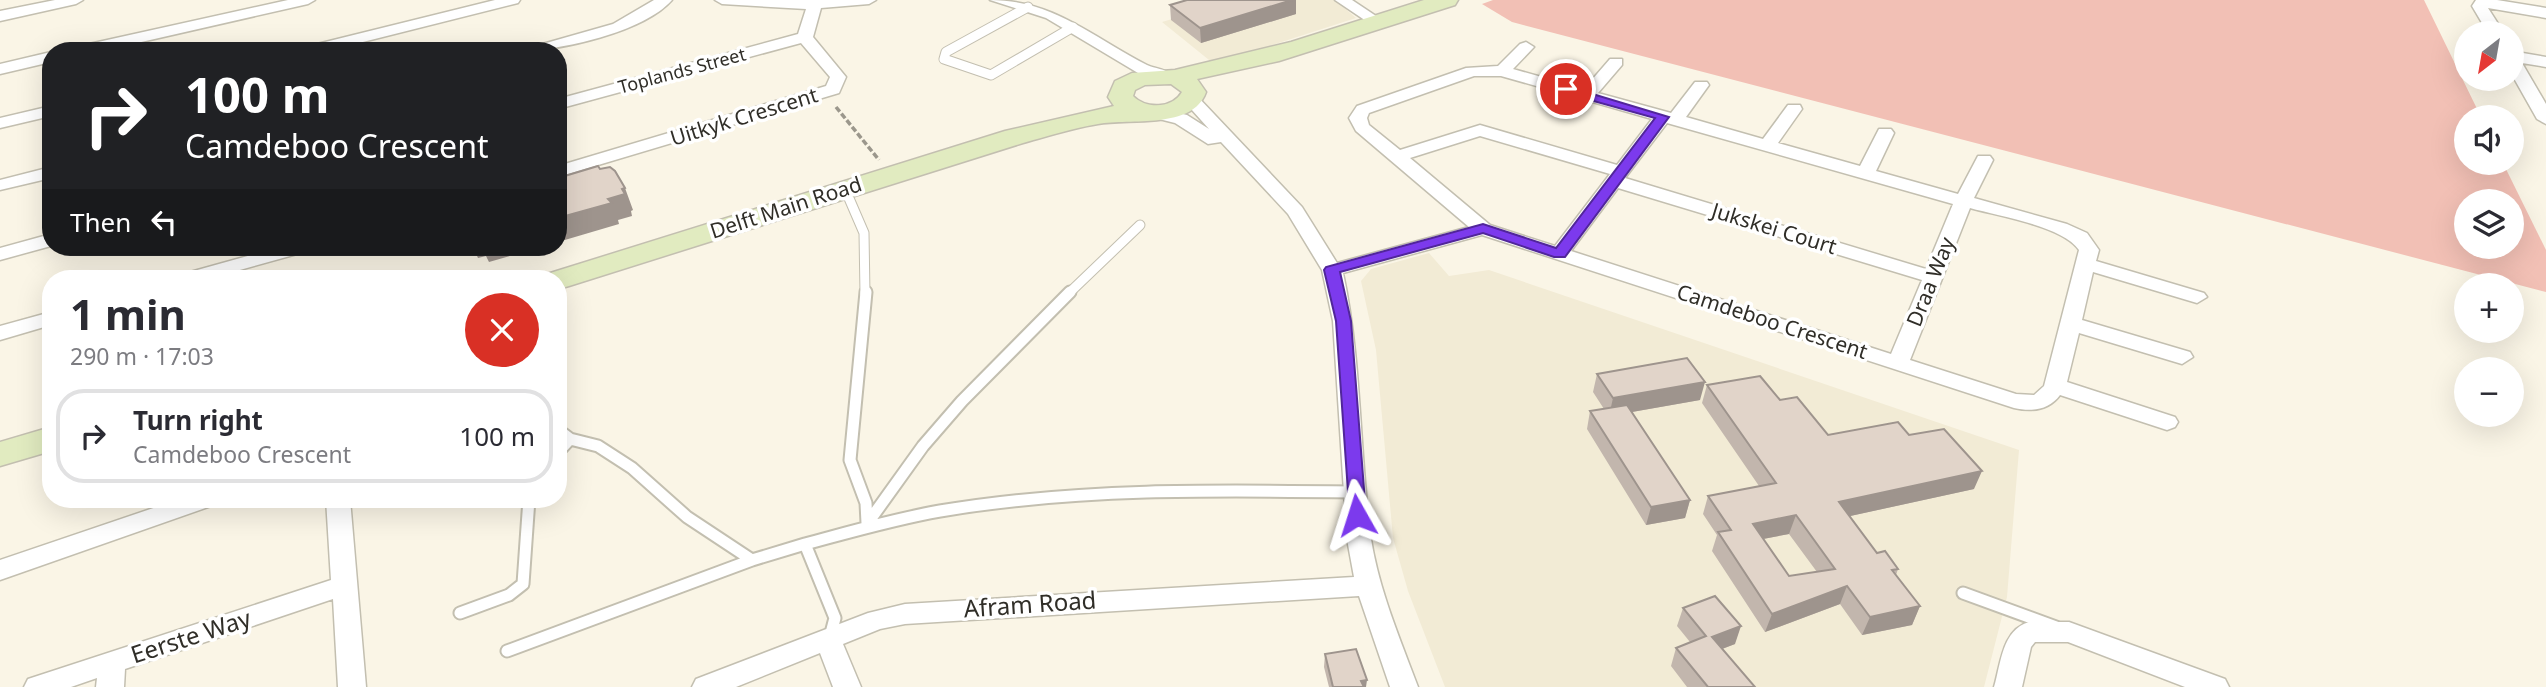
<!DOCTYPE html>
<meta charset="utf-8">
<style>
body{margin:0;font-family:"Noto Sans",sans-serif;background:#f2f2f3;color:#2b2b33;height:100vh;display:flex;flex-direction:column;font-size:26px;white-space:nowrap}
*{box-sizing:border-box;margin:0}
p{font-size:23px;color:#7c7c81}
.icon{flex:none;width:38px;height:38px;fill:none;stroke:currentColor;stroke-width:2;stroke-linecap:round;stroke-linejoin:round}
.map{position:relative;flex:1;overflow:hidden}
.drawer{position:absolute;left:42px;top:270px;width:525px;height:238px;display:flex;flex-direction:column;background:#fff;border-radius:28px;box-shadow:0 7px 28px #0002}
.drawer>*{flex:none}
.guide{position:absolute;left:42px;top:42px;width:525px;height:214px;border-radius:28px;box-shadow:0 7px 28px #0002;background:#202124;color:#fff;overflow:hidden}
.needle{width:46px;rotate:211deg}
.tools{position:absolute;left:2454px;top:21px;display:grid;gap:14px}
.tools a{display:grid;place-items:center;width:70px;height:70px;border-radius:50%;background:#fff;box-shadow:0 7px 28px #0002;font-size:35px}
.pin{position:absolute;display:grid;place-items:center;width:60px;height:60px;color:#fff;margin:-30px;border:4px solid #fff;border-radius:50%;box-shadow:0 2px 7px #0007}
.me{position:absolute;width:77px;margin:-38px;rotate:354deg;stroke-linejoin:round;filter:drop-shadow(0 0 5px #0008)}
.turn{display:flex;align-items:center;gap:24px;height:147px;padding:0 28px;font-size:32px}
.turn .icon{width:91px;height:91px;stroke-width:2.5}
.turn b{display:block;font-size:49px;line-height:60px}
.then{display:flex;align-items:center;height:66px;padding:0 28px;background:#0003;gap:14px;font-size:26px}
.round{display:grid;place-items:center;flex:none;width:74px;height:74px;border-radius:37px;background:#f2f2f3}
.head{display:flex;align-items:center;justify-content:space-between;height:119px;padding:0 28px}
h1{font-size:42px;font-weight:700;line-height:52px}
ul{padding:0;list-style:none}
li{display:flex;align-items:center;gap:21px;height:94px;margin:0 14px 10px;padding:0 14px;border:4px solid #e1e1e2;border-radius:28px}
li div{flex:1}
li b{display:block;font-size:26px}
li em{font-style:normal}
.map>svg:first-child{display:block}
.built{fill:#f2ebd5}
.green{fill:#f2c0b5;fill-rule:evenodd}
.lines{fill:none;stroke-linecap:round;stroke-linejoin:round}
.lane-far1-casing{stroke:#c3bfb0;stroke-width:11}
.lane-casing{stroke:#c3bfb0;stroke-width:15}
.street-casing{stroke:#c3bfb0;stroke-width:3}
.secondary-casing{stroke:#c3bfb0;stroke-width:3}
.path{stroke:#9b978c;stroke-width:3.5;stroke-dasharray:6 2.5;stroke-linecap:butt}
.lane-far1{stroke:#fff;stroke-width:9}
.lane{stroke:#fff;stroke-width:11}
.street{fill:#fff;fill-rule:evenodd}
.secondary{fill:#e1ebc0;fill-rule:evenodd}
.wall{fill:#c2b6ad;fill-rule:evenodd}
.shaded-wall{fill:#9e948d}
.building{fill:#e1d4c9;stroke:#9e948d;stroke-width:2;fill-rule:evenodd}
.route{fill:#7c3aed;stroke:#51269a;stroke-width:2}
.labels{text-anchor:middle;stroke-width:7;stroke-linejoin:round;paint-order:stroke}
.far-street-label{font-size:18px;fill:#302e28;stroke:#fff}
.street-label{font-size:21px;fill:#302e28;stroke:#fff}
.near-street-label{font-size:24px;fill:#302e28;stroke:#fff}
</style>
<div class="map">
<svg width="2546" height="687" viewBox="0 0 2546 687">
<rect width="100%" height="100%" fill="#faf5e6"/>
<path class="built" d="M1236,0H1335L1356,18L1214,64L1162,22Z
M1429,253L1449,276L1489,270L2019,450L2007,597L1984,687H1445L1408,591L1393,538L1376,350L1361,281L1371,269Z"/>
<path class="green" d="M1493,0H2424L2481,117H2466V163H2503L2546,250V292L1512,22L1482,4ZM2466,201H2511V247H2466Z"/>
<g class="lines">
<g class="lane-far1-casing">
<path id="lane-far1" d="M1028,7L946,52L944,59L991,75L1073,27
M845,189L864,233L865,294
M1068,294L1140,225"/>
</g>
<g class="lane-casing">
<path id="lane" d="M866,292L850,460L866,503L867,523
M558,430L570,439L598,446L632,468L687,517L752,560
M558,452L570,439
M867,524L923,446L962,401L1070,292
M805,544C850,532 894,519 940,511C1076,488 1216,490 1354,492
M1963,593L2056,627
M460,613L509,595L523,584L529,499
M507,651L752,560L805,544L835,618L830,637"/>
</g>
<g class="street-casing">
<path id="street" d="M55,0H83L76,4L0,21V11Z
M288,0H315L308,4L102,51H72L80,46Z
M495,0H520L518,3L327,51H299L301,48Z
M654,0H672C644,32 560,51 518,51L613,24Z
M715,0H876L869,4L821,8L813,37L846,77L839,93L558,177V166L826,86L830,77L801,43L558,109V99L798,34L806,9L722,4Z
M990,0C1054,0 1092,37 1147,65C1155,69 1165,68 1171,75L1163,80L1138,73L1046,18Z
M1335,0H1352L1385,22L1377,27L1372,25Z
M2476,0H2497L2546,8V18L2488,8L2504,33H2488L2472,6Z
M1526,42L1534,47L1513,69L1584,89L1610,59H1622V65L1598,93L1671,113L1695,82H1707L1709,85L1686,117L1763,139L1788,105H1800L1802,109L1778,143L1860,166L1879,129H1891L1894,133L1876,171L1958,194L1978,156H1990L1993,160L1974,198L2067,224L2087,233L2099,250L2096,261L2204,293L2207,297L2197,303L2093,272L2082,320L2190,352L2193,357L2182,364L2079,333L2067,382L2175,417L2178,422L2175,427L2167,430L2060,395C2049,410 2032,412 2014,408L1482,235L1343,273C1362,361 1359,451 1371,539C1379,590 1400,639 1418,687H1390L1359,596L905,624L880,629L843,644L861,687H833L820,653L736,687H692L696,679L868,613L905,604L1354,577L1347,539L1333,321L1322,270L1288,214L1221,142L1208,144L1175,123L1151,117L1149,113L1157,108L1187,115L1209,129L1183,100L1185,96H1197L1302,207L1337,263L1469,227L1356,131L1349,118L1357,106L1466,68L1498,66L1520,44ZM1474,76H1501L1652,119L1617,165L1480,125L1400,150L1369,125L1367,118L1369,113ZM1667,123L1953,204L1926,269L1625,178ZM1480,136L1610,174L1555,246L1490,225L1410,158ZM1618,188L1922,280L1891,354L1571,251ZM1970,208C1998,216 2063,226 2079,250L2044,386L2034,395L2016,394L1910,360Z
M2511,51L2546,57V67L2522,63L2546,104V124L2537,119L2511,73Z
M51,52V62L0,74V64Z
M51,106V116L0,128V118Z
M51,167V178L0,190V180Z
M51,234V246L0,260V248Z
M280,247H311L308,251L211,278H180L183,274Z
M51,312V325L0,340V326Z
M180,499H218L214,505L0,580V560Z
M326,499H350L366,687H338L333,599L125,669L124,687H96L97,678L71,687H24L28,679L331,580Z
M2029,622H2069L2225,679L2229,687H2185L2068,642H2035L2031,647L2022,687H1994C2001,663 2002,630 2029,622Z"/>
</g>
<g class="secondary-casing">
<path id="secondary" d="M1424,0H1458L1455,5L1279,61L1197,79L1206,92C1193,130 1130,118 1098,124C1073,128 1048,136 1023,143L569,286L558,289V278H544L547,274L1005,131L1114,106L1108,97L1115,81L1132,73L1175,70L1291,42ZM1171,84L1182,92C1172,109 1146,109 1133,96L1135,90L1145,85Z
M51,427V451L0,466V442Z"/>
</g>
<path class="path" d="M836,107L879,160"/>
<use href="#lane-far1" class="lane-far1"/>
<use href="#lane" class="lane"/>
<use href="#street" class="street"/>
<use href="#secondary" class="secondary"/>
</g>
<path class="wall" d="M1170,5L1296,14L1201,43L1171,20Z
M1597,374L1700,400L1632,412L1690,500L1685,518L1646,525L1587,429L1590,411L1604,409L1593,392Z
M1707,385L1780,400L1828,435H1909L1974,489L1850,516L1877,553L1898,569L1896,575L1920,606L1912,625L1862,635L1840,604L1765,632L1712,551L1717,535L1703,514L1708,496L1759,486L1702,403ZM1789,534L1817,572L1789,576L1763,539Z
M1683,608L1735,644L1722,649L1755,687H1687L1671,666L1676,648L1690,642L1677,626Z
M1325,654L1366,687H1329L1324,667Z"/>
<path class="shaded-wall" d="M1292,0H1296V14L1201,43L1200,28Z
M625,188L633,210L631,211L632,216L618,220L619,224L558,242V218L608,199Z
M473,247H541L489,262L486,256L478,258Z
M1705,382L1700,400L1609,416L1613,398Z
M1982,471L1974,489L1832,520L1839,502Z
M1690,500L1685,518L1646,525L1651,507Z
M1796,515L1789,534L1747,542L1753,524Z
M1847,586L1840,604L1765,632L1772,614Z
M1920,606L1912,625L1862,635L1870,617Z
M1741,626L1735,644L1706,655L1712,637Z
M1367,680L1366,687H1360L1361,681Z"/>
<path class="building" d="M1187,0H1292L1200,28L1170,5Z
M598,166L600,169L610,167L615,171L625,188L622,189L625,194L608,199L612,203L558,218V178Z
M1687,358L1705,382L1613,398L1597,374Z
M1760,376L1780,400L1797,397L1828,435L1898,422L1909,435L1944,429L1982,471L1839,502L1877,553L1885,551L1898,569L1892,570L1920,606L1870,617L1847,586L1772,614L1718,532L1731,530L1708,496L1776,483L1707,385ZM1796,515L1835,569L1789,576L1753,524Z
M1627,405L1690,500L1651,507L1590,411Z
M1715,596L1741,626L1712,637L1755,687H1708L1676,648L1706,636L1683,608Z
M1356,649L1367,680L1361,681L1364,687H1333L1325,654Z"/>
<path class="route" d="M1566,86L1669,117L1565,257H1554L1483,233L1340,272L1351,321L1366,515L1363,520H1350L1336,321L1324,270L1326,267L1483,224L1556,248L1655,118L1561,92V87Z"/>
<g class="labels">
<g class="far-street-label">
<text transform="translate(682 71) rotate(-15)" y="6">Toplands Street</text>
</g>
<g class="street-label">
<text transform="translate(744 117) rotate(-17)" y="7">Uitkyk Crescent</text>
<text transform="translate(786 208) rotate(-18)" y="7">Delft Main Road</text>
<text transform="translate(1774 229) rotate(17)" y="7">Jukskei Court</text>
<text transform="translate(1931 282) rotate(-68)" y="7">Draa Way</text>
<text transform="translate(1772 322) rotate(18)" y="7">Camdeboo Crescent</text>
</g>
<g class="near-street-label">
<text transform="translate(1030 605) rotate(-4)" y="8">Afram Road</text>
<text transform="translate(191 637) rotate(-18)" y="8">Eerste Way</text>
</g>
</g>
</svg>
<div class="tools">
<a><svg class="needle" viewBox="-14 -14 28 28"><path d="M0-13l5 13h-10z" fill="#e53935"/><path d="M0 13l5-13h-10z" fill="#7c7c81"/></svg></a>
<a><svg class="icon" aria-label="sound" viewBox="0 0 24 24"><path d="M4 9h4l5-4v14l-5-4H4zM17 9q2 3 0 6"/></svg></a>
<a><svg class="icon" aria-label="layers" viewBox="0 0 24 24"><path d="M12 4l9 5-9 5-9-5zM3 14l9 5 9-5"/></svg></a>
<a>+</a>
<a>−</a>
</div>
<div class="pin" style="left:1566px;top:89px;background:#d93025"><svg class="icon" aria-label="arrive" viewBox="0 0 24 24"><path d="M6 21V4h12l-3 4 3 4H6"/></svg></div>
<svg class="me" style="left:1357px;top:515px" viewBox="-20 -20 40 40"><path d="M0-17L14 15 0 8-14 15z" fill="#7c3aed" stroke="#fff" stroke-width="4"/></svg>
<div class="guide">
<div class="turn"><svg class="icon" aria-label="right" viewBox="0 0 24 24"><path d="M7 20v-9h11M14 6l5 5-5 5"/></svg><div><b>100 m</b>Camdeboo Crescent</div></div>
<div class="then">Then<svg class="icon" aria-label="left" viewBox="0 0 24 24"><path d="M17 20v-9H6M10 6l-5 5 5 5"/></svg></div>
</div>
<section class="drawer">
<div class="head"><div><h1>1 min</h1><p>290 m · 17:03</p></div><a class="round" style="background:#d93025;color:#fff"><svg class="icon" aria-label="close" viewBox="0 0 24 24"><path d="M6 6l12 12M18 6L6 18"/></svg></a></div>
<ul>
<li><svg class="icon" aria-label="right" viewBox="0 0 24 24"><path d="M7 20v-9h11M14 6l5 5-5 5"/></svg><div><b>Turn right</b><p>Camdeboo Crescent</p></div><em>100 m</em></li>
</ul>
</section>
</div>
